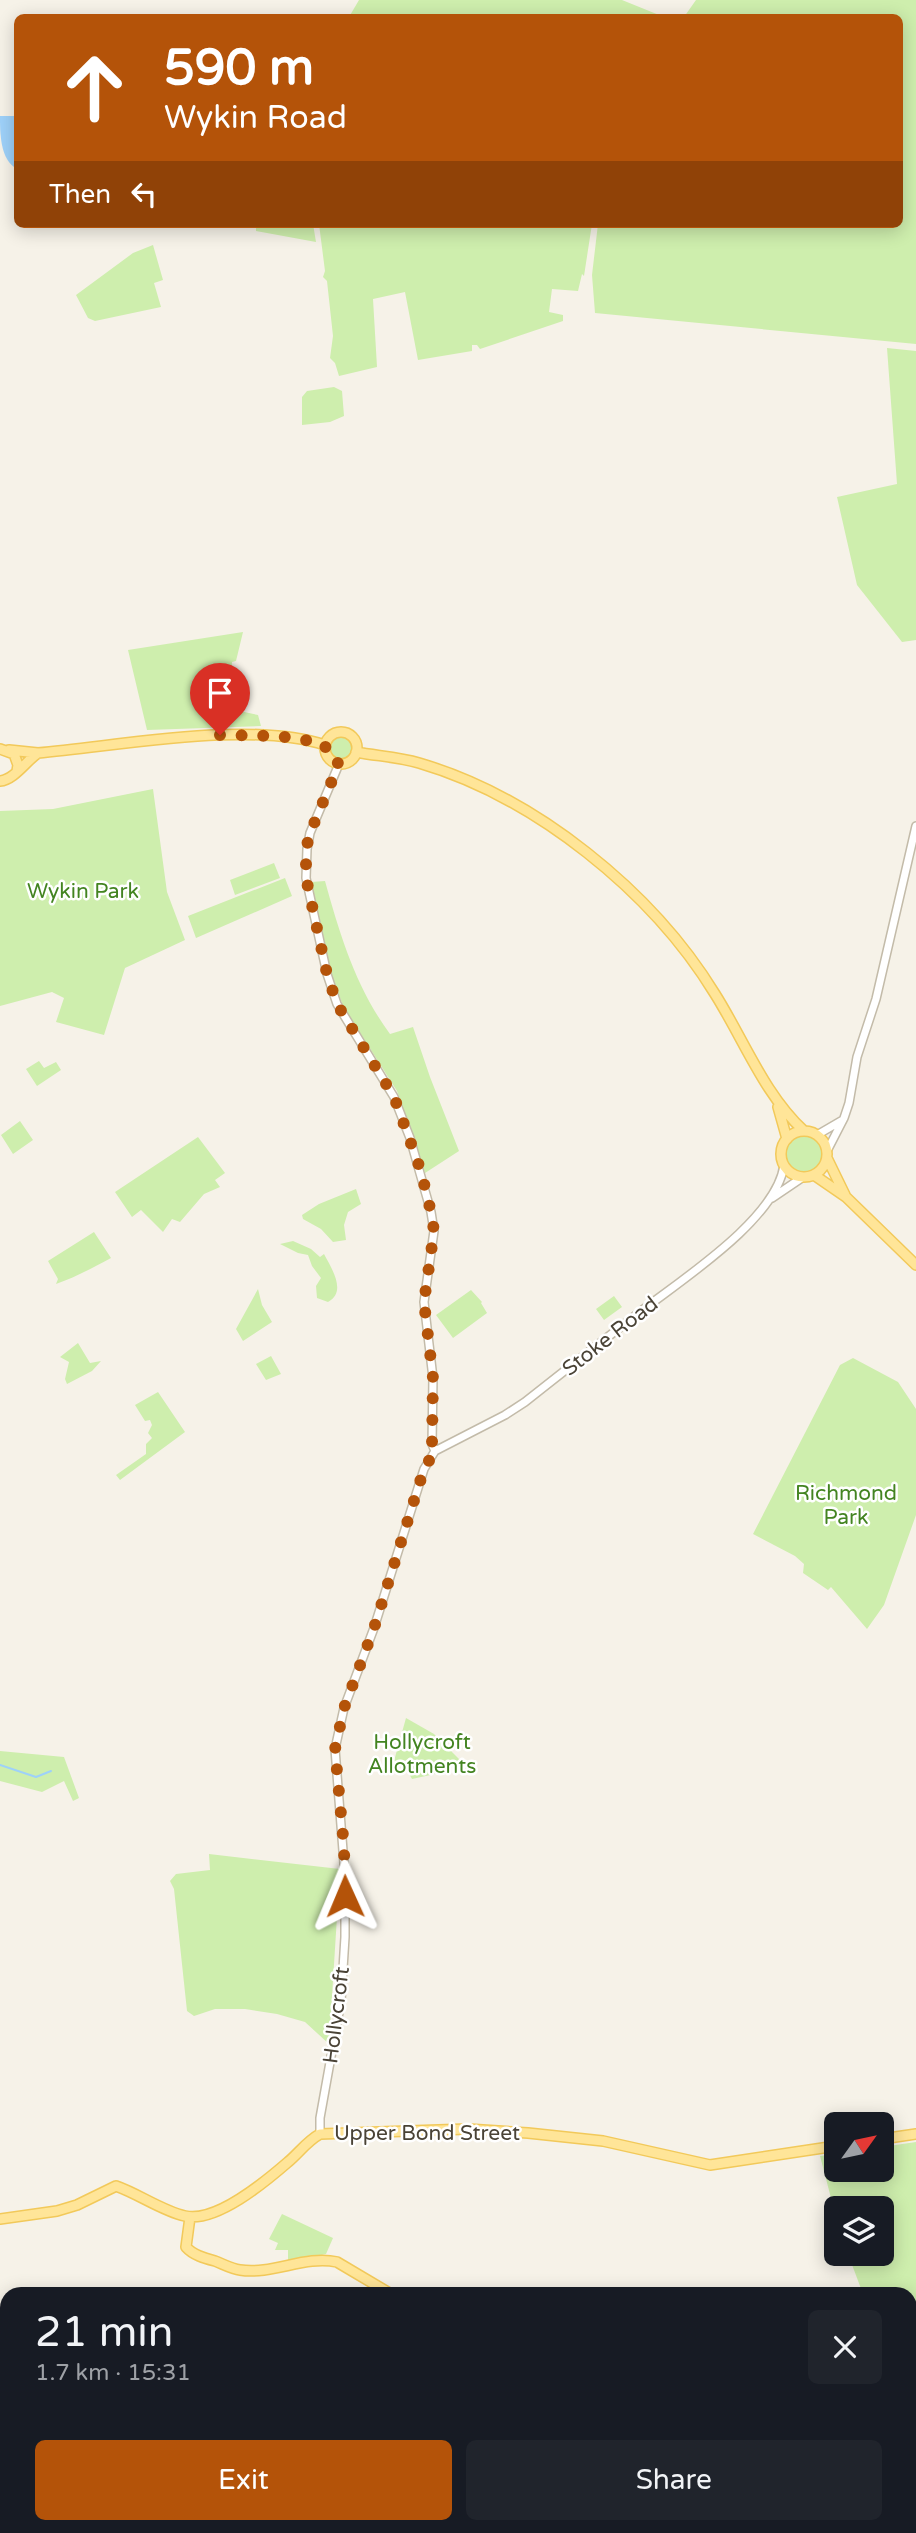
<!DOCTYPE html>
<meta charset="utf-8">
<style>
body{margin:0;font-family:"Varela Round",sans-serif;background:#20242c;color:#f1f3f6;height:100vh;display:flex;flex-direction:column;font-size:26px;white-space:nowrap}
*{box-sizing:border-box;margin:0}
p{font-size:23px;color:#9ea1a6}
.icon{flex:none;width:38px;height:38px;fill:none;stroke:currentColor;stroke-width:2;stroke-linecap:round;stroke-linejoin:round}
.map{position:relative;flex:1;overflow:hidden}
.drawer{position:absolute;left:0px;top:2287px;width:917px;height:247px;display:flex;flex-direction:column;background:#171b24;border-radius:21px 21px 0 0;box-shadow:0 4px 18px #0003}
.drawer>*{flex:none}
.guide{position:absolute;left:14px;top:14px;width:889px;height:214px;border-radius:10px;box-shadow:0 4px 18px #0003;background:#b45309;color:#fff;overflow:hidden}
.needle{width:46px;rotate:57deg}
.tools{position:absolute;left:824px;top:2112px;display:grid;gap:14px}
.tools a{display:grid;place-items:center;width:70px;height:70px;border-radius:10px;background:#171b24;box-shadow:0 4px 18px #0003;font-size:35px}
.pin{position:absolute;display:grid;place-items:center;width:60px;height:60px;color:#fff;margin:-72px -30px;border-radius:50% 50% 50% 0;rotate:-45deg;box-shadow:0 0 7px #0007}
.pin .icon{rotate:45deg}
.me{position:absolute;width:77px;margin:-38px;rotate:359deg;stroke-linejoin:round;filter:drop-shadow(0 0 5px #0008)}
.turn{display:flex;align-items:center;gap:24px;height:147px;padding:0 35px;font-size:32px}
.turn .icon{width:91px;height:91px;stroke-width:2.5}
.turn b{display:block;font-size:49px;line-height:60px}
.then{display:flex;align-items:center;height:66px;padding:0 35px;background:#0003;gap:14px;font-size:26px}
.round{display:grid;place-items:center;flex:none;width:74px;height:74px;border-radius:10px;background:#20242c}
.summary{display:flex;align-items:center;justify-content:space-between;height:119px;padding:0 35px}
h1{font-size:42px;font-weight:600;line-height:52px}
.action{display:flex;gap:14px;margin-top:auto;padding:14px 35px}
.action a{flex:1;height:80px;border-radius:10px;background:#b45309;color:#fff;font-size:28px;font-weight:600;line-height:80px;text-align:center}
.action a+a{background:#20242c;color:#f1f3f6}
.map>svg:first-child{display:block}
.green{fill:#ceeead}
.water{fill:#9ed1f9}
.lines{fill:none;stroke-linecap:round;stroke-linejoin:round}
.stream{stroke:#9ed1f9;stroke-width:2}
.minor-casing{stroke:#c3bba9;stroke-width:10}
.major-casing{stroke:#f2c95a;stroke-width:12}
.minor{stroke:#fff;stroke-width:7}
.major{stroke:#ffe598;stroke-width:9}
.route{stroke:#b45309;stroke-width:12;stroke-dasharray:0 21.6}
.labels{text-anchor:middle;stroke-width:5;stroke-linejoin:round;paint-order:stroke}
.park-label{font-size:21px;fill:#438421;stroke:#fff}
.street-label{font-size:21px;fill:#4a4336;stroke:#fff}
</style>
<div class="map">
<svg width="916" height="2533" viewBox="0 0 916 2533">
<rect width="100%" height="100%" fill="#f6f2e8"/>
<path class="green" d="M359,0H622L664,17H349Z
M696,0H916V344L595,313L592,275L598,224H900V18L684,17Z
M256,224H313L316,242L256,231Z
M319,224H592L584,276L582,274L578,291L552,289L549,312L563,315V321L480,349L477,345H472V351L418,360L405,292L373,299L377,367L339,376L335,363L330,358L333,336L327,281L323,277L325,271Z
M153,245L163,280L154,283L161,307L95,321L88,318L76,295L133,253Z
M887,348L916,351V640L902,642L857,585L837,497L897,484Z
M334,387L342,391L344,416L330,422L302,425V397L307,391Z
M243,632L236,661L232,662L230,702L235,710L258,715L261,726L147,730L128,650Z
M330 748a11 11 0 1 1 22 0a11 11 0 1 1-22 0Z
M153,789L167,892L185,940L125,968L104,1035L56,1022L64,998L52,992L0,1006V811L53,809Z
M274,863L280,878L235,895L230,880Z
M285,878L292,896L196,938L188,916Z
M325,881C340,935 356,988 390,1034L413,1027L430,1077L459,1151L425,1173L397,1091L343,1006L332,976L311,882Z
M39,1061L44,1068L56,1062L61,1070L37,1086L26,1069Z
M20,1121L33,1140L13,1154L1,1135Z
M785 1154a19 19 0 1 1 38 0a19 19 0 1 1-38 0Z
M198,1137L225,1173L215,1180L220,1187L204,1194L180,1222L172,1219L163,1232L141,1210L132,1217L115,1192Z
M356,1189L361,1204L348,1212L344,1225L346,1240L333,1242L321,1229L303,1219L302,1215L319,1204Z
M94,1232L111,1258C92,1268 76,1277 56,1284L58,1279L48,1261Z
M293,1241L311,1249L320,1257L324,1254C332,1269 347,1292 328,1302L317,1298L316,1286L321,1278L312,1266L308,1255L298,1253L280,1244Z
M258,1289L262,1305L272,1322L243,1341L236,1329Z
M471,1290L482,1302L481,1303L487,1313L453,1338L436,1315Z
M614,1296L622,1307L604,1320L596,1309Z
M78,1343L90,1363L101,1361L92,1371L67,1384L65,1379L69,1362L60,1357Z
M271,1356L281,1374L266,1380L256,1364Z
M853,1358L898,1382L916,1409V1515L884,1605L867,1629L831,1587L828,1590L803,1573L804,1564L795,1556L753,1534L840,1365Z
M158,1392L185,1432L120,1480L116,1475L146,1454V1444L152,1438L148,1433L152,1425L150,1420L145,1421L135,1405Z
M406,1718L434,1734L460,1760L435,1774L412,1779L405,1766L394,1761Z
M0,1751L64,1757L79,1798L73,1801L64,1781L42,1792L0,1781Z
M209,1854L340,1869L329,2044L305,2022L277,2014L245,2009H215L194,2016L187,2011L174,1889L170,1881L176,1874L210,1870Z
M916,2142V2333L910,2331V2294H863L848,2254H882V2208H836V2217L820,2156L836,2154V2170H882V2147Z
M282,2214L333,2238L326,2254L288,2262V2250H275L278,2243L269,2239Z"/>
<path class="water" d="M0,116H14L17,120V169C0,160 0,133 0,116Z"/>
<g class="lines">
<path class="stream" d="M0,1765L36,1777L51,1771"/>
<g class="minor-casing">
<path id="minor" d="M339,764L310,833L307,849L306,878L327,974L337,1004L394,1097L410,1138L431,1212L434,1231L424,1302L433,1378L432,1444L435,1451
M817,1135L841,1121
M827,1151L844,1118L849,1103L857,1057L876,999L916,826
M772,1198L803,1177
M435,1451L505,1415L525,1402C563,1372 601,1342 640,1312C681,1280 777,1219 784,1165
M320,2134V2118L341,2001L345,1937V1876L335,1749L344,1708L374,1628L424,1469L435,1451"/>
</g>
<g class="major-casing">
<path id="major" d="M325 748a16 16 0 1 1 32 0a16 16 0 1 1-32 0Z
M0,749L14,754L18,765L17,771
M9,750L38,753C121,746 247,720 325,745
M356,752C377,756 399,757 419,763C535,797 652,891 715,994C744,1040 764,1094 804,1131
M0,781C14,780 26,761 38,753
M778,1107L787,1139
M781 1154a23 23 0 1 1 46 0a23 23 0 1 1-46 0Z
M827,1158L845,1195
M814,1175L846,1197L916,1265
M882,2139L916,2134
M190,2217L186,2247C193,2255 204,2258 215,2261C223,2264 232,2269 240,2270C273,2275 305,2255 337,2262L391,2294
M0,2219L57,2211L77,2205L116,2186C139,2194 162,2211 185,2216C216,2223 265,2182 288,2162C299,2153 307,2141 320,2134L468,2129L528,2133L603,2141L710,2165L836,2146
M910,2525H916
M585,2527L598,2533
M575,2533L577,2527
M792,2533L812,2527"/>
</g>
<use href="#minor" class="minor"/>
<use href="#major" class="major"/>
</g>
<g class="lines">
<path class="route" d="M220,735C256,736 291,734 325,745L327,755L339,764L310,833L306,849V878L327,974L337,1004L394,1097L421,1171L431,1212L434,1231L424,1302L433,1378L432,1444L435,1451L424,1469L374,1628L344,1708L335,1749L344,1847L345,1896"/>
</g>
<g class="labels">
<g class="park-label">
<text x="83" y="898">Wykin Park</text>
<text x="846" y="1500">Richmond<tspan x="846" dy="24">Park</tspan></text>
<text x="422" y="1749">Hollycroft<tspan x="422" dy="24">Allotments</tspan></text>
</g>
<g class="street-label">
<text transform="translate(610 1336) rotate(-38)" y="7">Stoke Road</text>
<text transform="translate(336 2015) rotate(-83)" y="7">Hollycroft</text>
<text x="427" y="2140">Upper Bond Street</text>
</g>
</g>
</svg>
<div class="tools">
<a><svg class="needle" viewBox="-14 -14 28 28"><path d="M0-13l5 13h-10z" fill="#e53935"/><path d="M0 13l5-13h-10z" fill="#9ea1a6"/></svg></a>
<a><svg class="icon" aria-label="layers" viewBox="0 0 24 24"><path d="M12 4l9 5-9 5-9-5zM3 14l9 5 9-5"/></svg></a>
</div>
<div class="pin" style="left:220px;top:735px;background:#d93025"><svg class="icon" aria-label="arrive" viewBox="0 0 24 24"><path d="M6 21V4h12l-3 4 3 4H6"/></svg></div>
<svg class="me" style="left:345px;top:1896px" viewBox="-20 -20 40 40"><path d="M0-17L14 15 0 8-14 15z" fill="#b45309" stroke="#fff" stroke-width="4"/></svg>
<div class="guide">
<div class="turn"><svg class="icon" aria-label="ahead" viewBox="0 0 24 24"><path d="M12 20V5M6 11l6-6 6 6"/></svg><div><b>590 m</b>Wykin Road</div></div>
<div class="then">Then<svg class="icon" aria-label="left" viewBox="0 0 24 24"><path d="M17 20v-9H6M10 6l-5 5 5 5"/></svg></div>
</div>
<section class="drawer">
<div class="summary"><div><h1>21 min</h1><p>1.7 km · 15:31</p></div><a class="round"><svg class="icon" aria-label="close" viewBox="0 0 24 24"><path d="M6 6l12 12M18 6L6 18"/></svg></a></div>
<div class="action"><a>Exit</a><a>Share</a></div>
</section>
</div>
